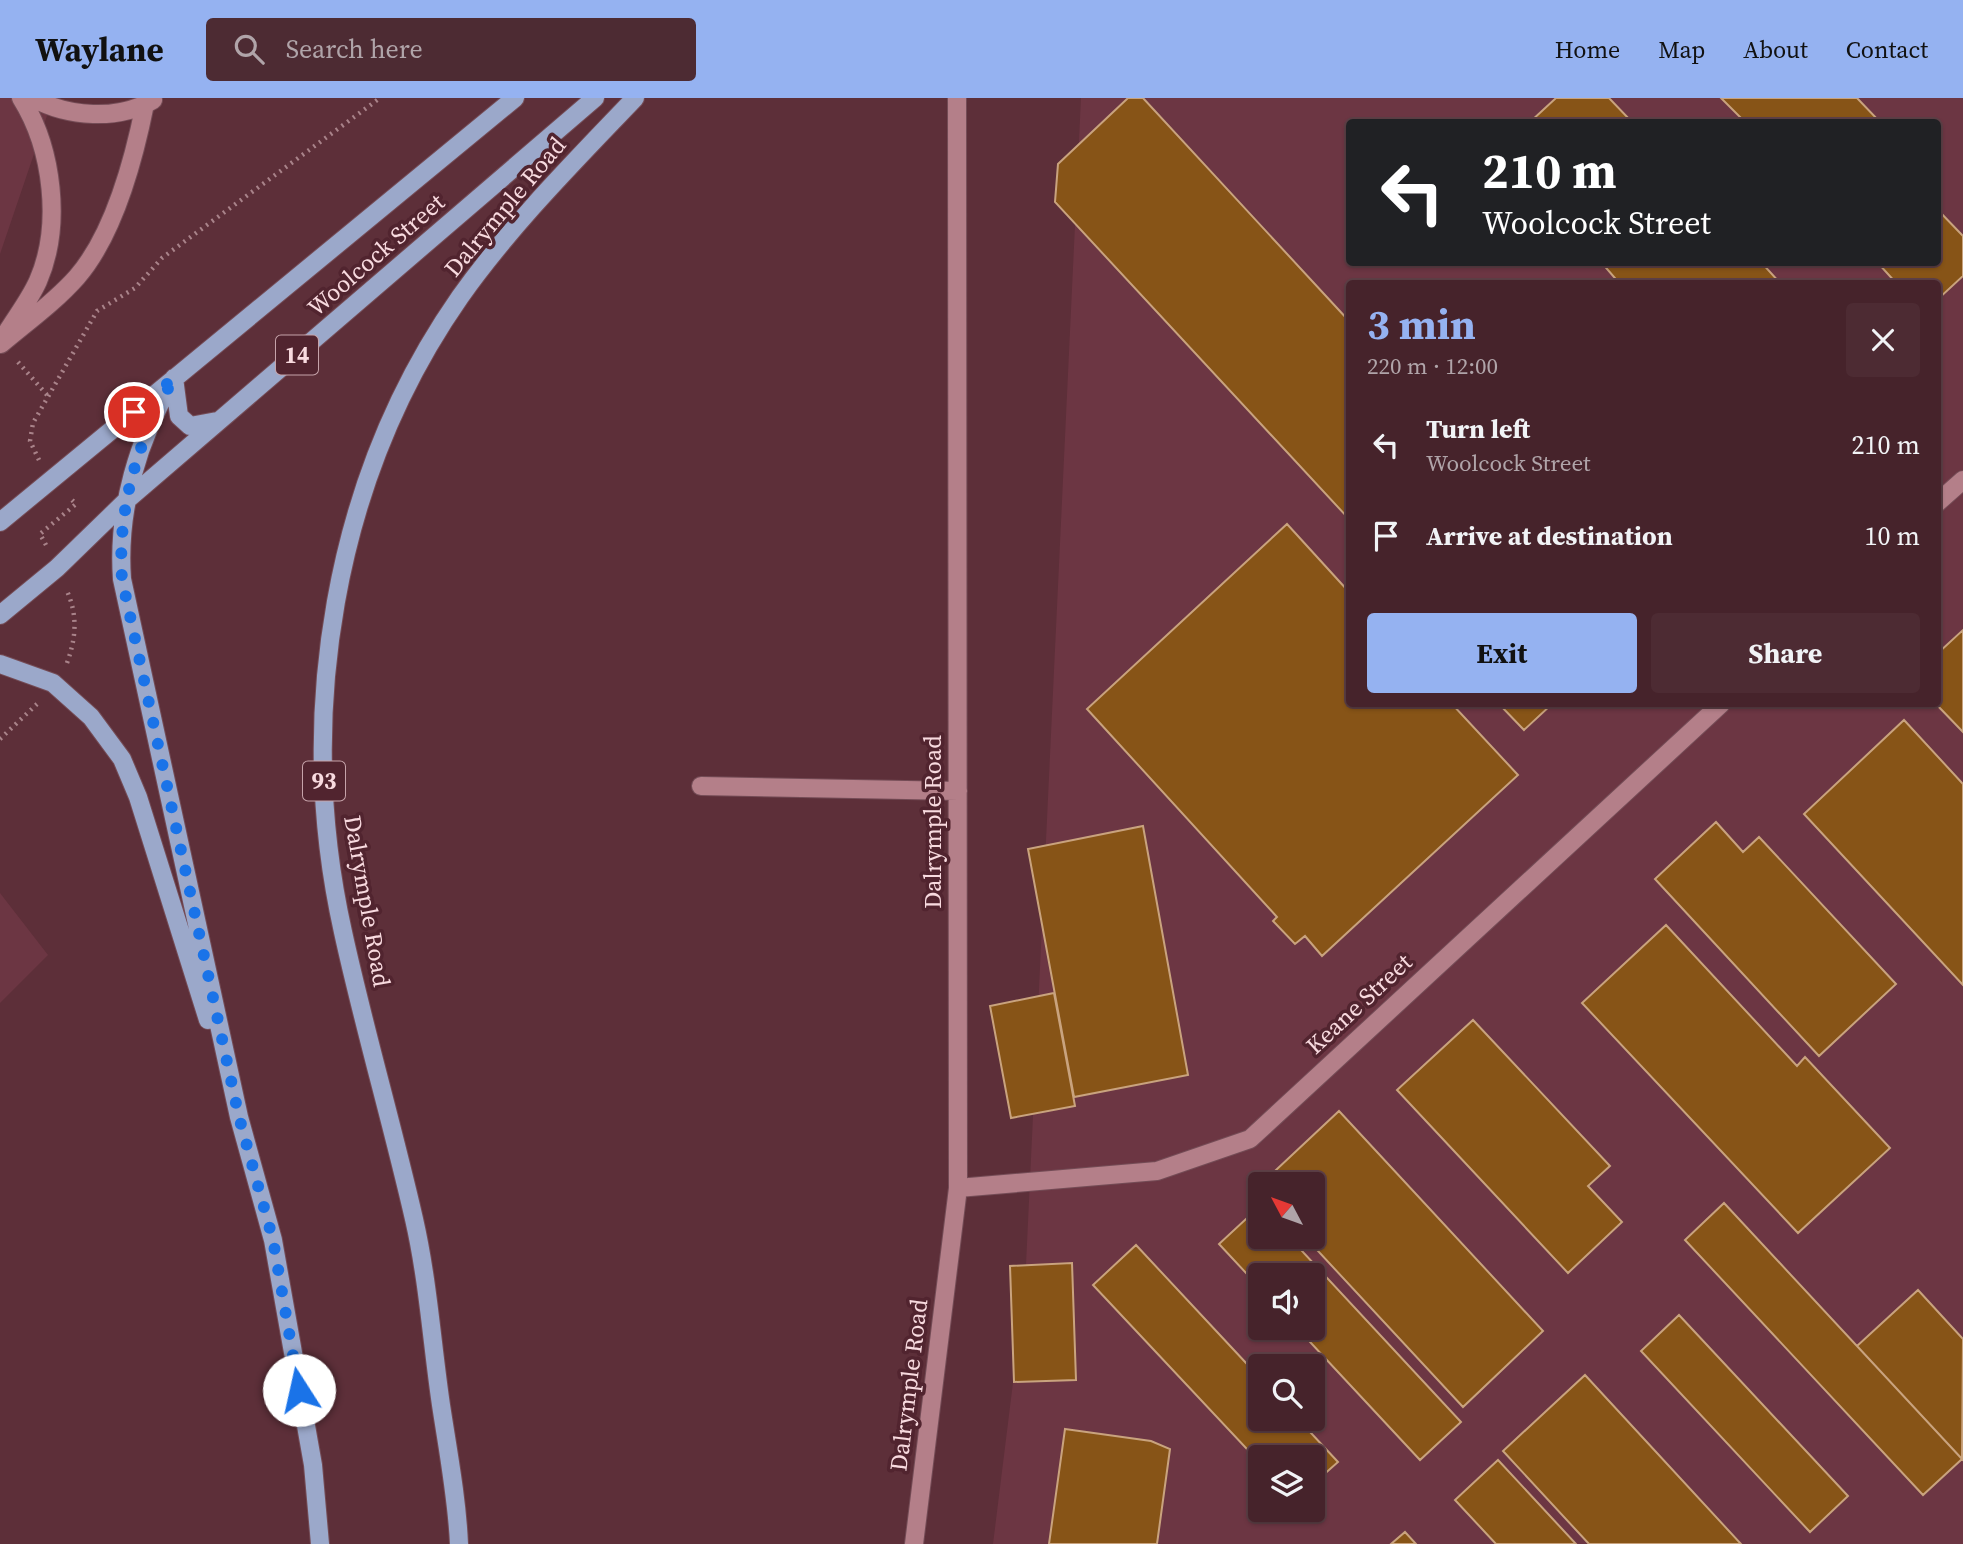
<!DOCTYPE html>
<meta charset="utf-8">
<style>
body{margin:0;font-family:"Source Serif 4",serif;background:#4d2b33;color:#f1f3f6;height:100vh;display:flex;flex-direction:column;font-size:26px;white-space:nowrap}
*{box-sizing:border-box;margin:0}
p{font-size:23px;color:#b0a4a9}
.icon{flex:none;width:38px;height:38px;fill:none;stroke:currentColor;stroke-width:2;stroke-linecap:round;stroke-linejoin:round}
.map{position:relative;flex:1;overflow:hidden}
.drawer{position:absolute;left:1346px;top:182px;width:595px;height:427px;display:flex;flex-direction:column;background:#46232b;border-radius:7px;box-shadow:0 2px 5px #0004,0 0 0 2px #5e4047}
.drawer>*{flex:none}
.banner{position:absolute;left:1346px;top:21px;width:595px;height:147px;border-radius:7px;box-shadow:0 2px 5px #0004,0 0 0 2px #5e4047;background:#202124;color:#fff;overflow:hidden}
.needle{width:46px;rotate:311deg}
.buttons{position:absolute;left:1248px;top:1074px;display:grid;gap:14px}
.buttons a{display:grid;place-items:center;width:77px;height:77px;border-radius:7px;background:#46232b;box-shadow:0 2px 5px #0004,0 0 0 2px #5e4047;font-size:35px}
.pin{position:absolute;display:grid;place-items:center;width:60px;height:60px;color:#fff;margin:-30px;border:4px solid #fff;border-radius:50%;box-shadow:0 2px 7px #0007}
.me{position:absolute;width:77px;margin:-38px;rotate:350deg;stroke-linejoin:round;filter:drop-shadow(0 0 5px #0008)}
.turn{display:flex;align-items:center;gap:24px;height:147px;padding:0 21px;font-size:32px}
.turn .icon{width:91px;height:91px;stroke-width:2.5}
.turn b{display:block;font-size:49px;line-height:60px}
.round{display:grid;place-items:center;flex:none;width:74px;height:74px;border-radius:7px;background:#4d2b33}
.summary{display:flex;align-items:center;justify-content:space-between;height:119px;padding:0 21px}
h1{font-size:42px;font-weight:700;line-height:52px;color:#95b2f1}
.cta{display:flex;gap:14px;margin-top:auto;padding:14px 21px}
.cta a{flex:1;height:80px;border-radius:7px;background:#95b2f1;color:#111;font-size:28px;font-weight:700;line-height:80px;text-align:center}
.cta a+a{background:#4d2b33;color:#f1f3f6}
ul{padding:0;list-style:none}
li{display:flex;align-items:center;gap:21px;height:91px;padding:0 21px}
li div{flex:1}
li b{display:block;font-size:26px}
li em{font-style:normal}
header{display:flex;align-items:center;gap:42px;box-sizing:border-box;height:98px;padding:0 35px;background:#95b2f1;color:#111}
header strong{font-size:33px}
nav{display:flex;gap:38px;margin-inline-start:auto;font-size:24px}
.search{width:490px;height:63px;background:#4d2b33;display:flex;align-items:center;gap:18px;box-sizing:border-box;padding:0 24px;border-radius:7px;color:#b0a4a9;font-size:26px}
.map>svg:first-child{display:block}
.built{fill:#6c3643;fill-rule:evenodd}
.building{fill:#875417;stroke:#c9a37e;stroke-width:2}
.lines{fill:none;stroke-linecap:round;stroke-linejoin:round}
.minor-casing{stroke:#744c56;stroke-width:20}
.major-casing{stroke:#744c56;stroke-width:20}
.path{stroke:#a9838a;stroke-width:4.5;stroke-dasharray:2 5;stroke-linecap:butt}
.minor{stroke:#b47f89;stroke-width:18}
.major{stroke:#9ba8ca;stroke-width:18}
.route{stroke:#1a73e8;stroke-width:12;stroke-dasharray:0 21.6}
.labels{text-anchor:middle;stroke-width:7;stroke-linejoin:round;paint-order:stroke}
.shield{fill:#51242f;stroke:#c6a3aa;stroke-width:2}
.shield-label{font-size:23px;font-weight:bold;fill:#f8dadf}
.street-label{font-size:24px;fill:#f8dadf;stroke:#51242f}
</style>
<header>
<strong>Waylane</strong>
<div class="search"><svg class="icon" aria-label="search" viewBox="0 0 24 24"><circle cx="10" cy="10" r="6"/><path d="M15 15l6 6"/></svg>Search here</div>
<nav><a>Home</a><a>Map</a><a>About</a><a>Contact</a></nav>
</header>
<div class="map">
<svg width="1963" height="1446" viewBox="0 0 1963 1446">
<rect width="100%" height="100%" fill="#5d2f39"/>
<path class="built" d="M0,0H53L0,156Z
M1081,0H1963V1446H993L1025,1188ZM1349,24H1937V164H1349ZM1349,186H1937V606H1349ZM1260,1087H1312V1139H1260ZM1260,1178H1312V1230H1260ZM1260,1269H1312V1321H1260ZM1260,1360H1312V1412H1260Z
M0,795L48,857L0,905Z"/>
<path class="building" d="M1128,0H1143L1349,223V421L1055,104L1058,66Z
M1556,0H1609L1632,24H1530Z
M1721,0H1857L1880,24H1745Z
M1937,111L1963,138V178L1937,202V186H1897L1877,164H1937Z
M1601,164H1761L1781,186H1620Z
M1287,426L1349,494V606H1452L1518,677L1322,858L1305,838L1295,846L1273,823L1277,819L1087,611Z
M1963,532V634L1936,606L1937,556Z
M1499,606H1552L1524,632Z
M1904,622L1963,686V887L1804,716Z
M1716,724L1743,754L1759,739L1896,886L1819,958L1655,781Z
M1143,728L1188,977L1074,999L1028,751Z
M1666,827L1797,968L1805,959L1890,1050L1798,1135L1582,905Z
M1054,895L1075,1008L1011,1020L990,908Z
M1473,922L1610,1068L1588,1088L1622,1124L1568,1175L1397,992Z
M1339,1013L1543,1233L1463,1309L1305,1139H1312V1087H1260Z
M1724,1105L1962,1361L1923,1397L1685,1142Z
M1260,1108V1139H1289L1461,1324L1420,1362L1297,1230H1312V1178H1260V1190L1219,1146Z
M1136,1147L1260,1280V1321H1298L1338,1364L1312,1387V1360H1260V1365L1093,1187Z
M1072,1165L1076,1282L1014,1284L1010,1168Z
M1918,1192L1963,1241L1962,1361L1857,1248Z
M1679,1217L1848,1398L1810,1434L1641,1253Z
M1585,1277L1741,1446H1589L1503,1353Z
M1065,1331L1151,1343L1170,1351L1157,1446H1049Z
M1498,1362L1576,1446H1496L1455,1402Z
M1405,1434L1416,1446H1391Z"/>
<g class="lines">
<g class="minor-casing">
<path id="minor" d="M33,0C68,19 118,23 153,2
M7,234C17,218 30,201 38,183C62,128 53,51 21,0
M1,246C27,224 55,204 77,179C115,135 134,61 145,6
M1937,405L1963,382
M701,688L958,693
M958,1090L1157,1073L1250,1041L1721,606
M914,1446L958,1090L957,0"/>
</g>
<g class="major-casing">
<path id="major" d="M174,280C138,341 117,411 122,481L239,1019L273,1142L313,1367L320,1446
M174,280L179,318L190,328L217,323
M0,424L515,0
M0,517L57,470L127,402L595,0
M0,566L53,585L91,619L122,661L138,699L208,922
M459,1446C457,1400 448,1353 441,1307C432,1246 428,1182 414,1121C392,1025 364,930 343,834C295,619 333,381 460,199C511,127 574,64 635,0"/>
</g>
<path class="path" d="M18,264L47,297
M39,362L30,343L33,325L97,213L135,190L162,160L380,0
M46,447L40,436L76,406L69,399
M67,565C76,540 78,518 67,493
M0,641L37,606"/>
<use href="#minor" class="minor"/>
<use href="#major" class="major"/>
</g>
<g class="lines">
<path class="route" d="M134,314L174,280C138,341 117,410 122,481L239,1019L273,1142L299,1292"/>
</g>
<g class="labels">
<g class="shield">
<rect x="276" y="237.5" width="42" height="39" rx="5"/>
<rect x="303" y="663.5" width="42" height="39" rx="5"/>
</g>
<g class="shield-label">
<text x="297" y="265">14</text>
<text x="324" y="691">93</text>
</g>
<g class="street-label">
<text transform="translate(505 109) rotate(-50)" y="8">Dalrymple Road</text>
<text transform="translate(376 157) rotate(-41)" y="8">Woolcock Street</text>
<text transform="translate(933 724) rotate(-90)" y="8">Dalrymple Road</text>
<text transform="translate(367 803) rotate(80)" y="8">Dalrymple Road</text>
<text transform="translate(1359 906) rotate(-43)" y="8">Keane Street</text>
<text transform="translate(909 1287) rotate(-83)" y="8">Dalrymple Road</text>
</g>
</g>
</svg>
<div class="buttons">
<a><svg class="needle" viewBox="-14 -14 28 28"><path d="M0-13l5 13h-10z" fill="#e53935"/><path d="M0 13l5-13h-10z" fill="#b0a4a9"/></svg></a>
<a><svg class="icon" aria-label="sound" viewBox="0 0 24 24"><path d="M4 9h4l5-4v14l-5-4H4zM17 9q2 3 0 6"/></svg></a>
<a><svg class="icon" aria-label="search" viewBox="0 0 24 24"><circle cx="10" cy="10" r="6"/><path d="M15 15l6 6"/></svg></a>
<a><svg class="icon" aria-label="layers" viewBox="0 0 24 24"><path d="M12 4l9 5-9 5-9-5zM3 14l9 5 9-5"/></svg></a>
</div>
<div class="pin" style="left:134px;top:314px;background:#d93025"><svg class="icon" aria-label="arrive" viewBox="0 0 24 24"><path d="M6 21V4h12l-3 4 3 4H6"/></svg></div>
<svg class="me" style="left:299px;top:1292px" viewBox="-20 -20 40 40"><circle r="19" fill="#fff"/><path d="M0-13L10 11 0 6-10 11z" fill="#1a73e8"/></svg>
<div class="banner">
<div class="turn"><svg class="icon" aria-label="left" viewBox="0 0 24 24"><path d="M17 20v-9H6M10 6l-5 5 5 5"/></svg><div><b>210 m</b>Woolcock Street</div></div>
</div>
<section class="drawer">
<div class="summary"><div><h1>3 min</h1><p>220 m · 12:00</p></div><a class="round"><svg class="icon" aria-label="close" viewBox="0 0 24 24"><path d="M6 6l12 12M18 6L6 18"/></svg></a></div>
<ul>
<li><svg class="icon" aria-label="left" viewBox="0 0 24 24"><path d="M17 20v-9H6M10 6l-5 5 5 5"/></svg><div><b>Turn left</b><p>Woolcock Street</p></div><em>210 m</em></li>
<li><svg class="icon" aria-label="arrive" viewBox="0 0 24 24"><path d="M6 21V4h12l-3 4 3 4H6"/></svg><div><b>Arrive at destination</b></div><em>10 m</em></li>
</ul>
<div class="cta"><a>Exit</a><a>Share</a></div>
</section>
</div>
